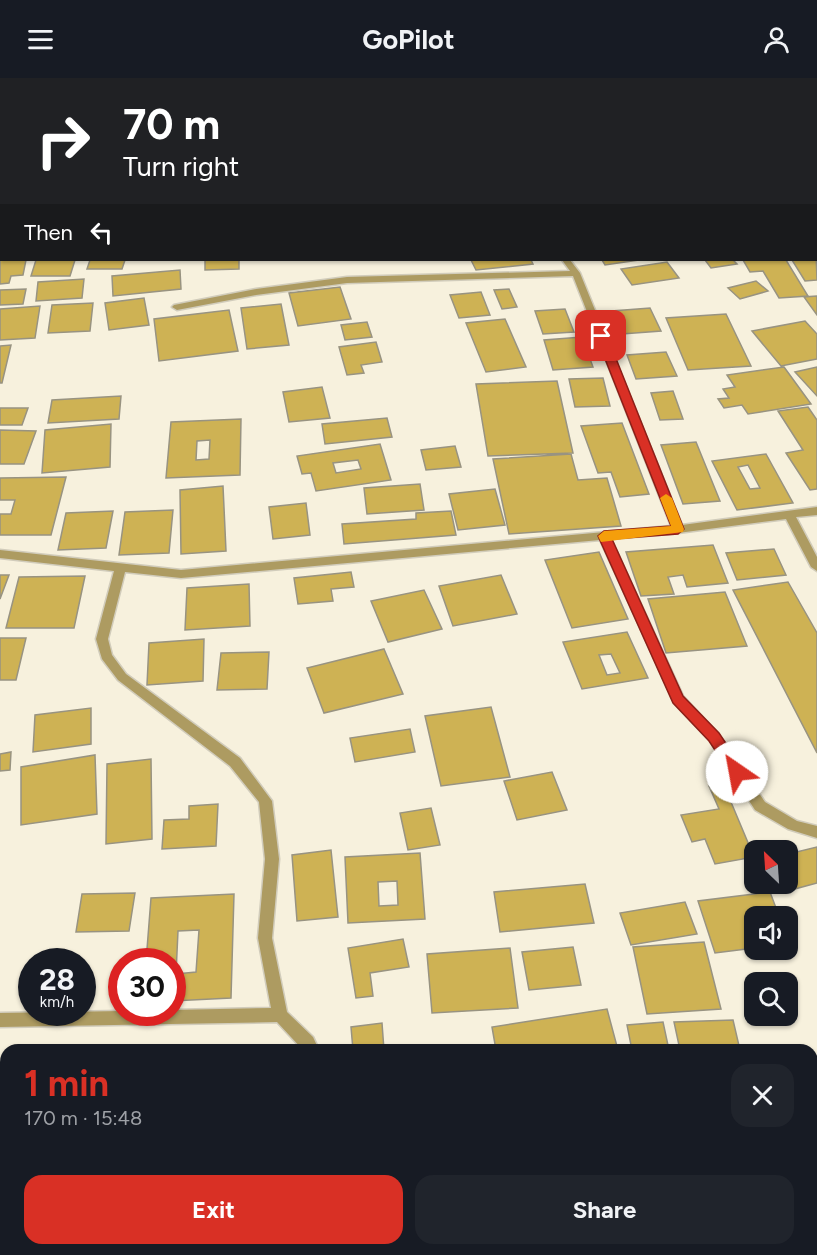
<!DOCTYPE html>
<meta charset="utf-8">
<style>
body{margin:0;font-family:Figtree,sans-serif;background:#20242c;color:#f1f3f6;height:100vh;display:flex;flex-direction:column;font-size:22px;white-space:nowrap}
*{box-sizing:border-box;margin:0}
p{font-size:20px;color:#9ea1a6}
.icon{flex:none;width:33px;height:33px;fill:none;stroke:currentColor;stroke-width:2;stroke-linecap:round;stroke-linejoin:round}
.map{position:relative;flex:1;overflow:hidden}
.sheet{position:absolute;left:0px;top:966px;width:818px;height:212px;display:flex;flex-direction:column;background:#171b24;border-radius:18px 18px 0 0;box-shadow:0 2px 4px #0004}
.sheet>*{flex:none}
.guide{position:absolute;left:0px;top:0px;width:818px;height:183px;box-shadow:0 2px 4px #0004;background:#202124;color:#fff;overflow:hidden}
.needle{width:39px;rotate:335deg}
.controls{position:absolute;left:744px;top:762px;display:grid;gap:12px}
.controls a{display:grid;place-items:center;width:54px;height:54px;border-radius:12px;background:#171b24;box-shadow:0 2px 4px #0004;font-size:30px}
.speed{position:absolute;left:18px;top:870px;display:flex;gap:12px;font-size:30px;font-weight:700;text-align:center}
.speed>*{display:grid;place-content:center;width:78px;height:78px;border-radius:50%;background:#171b24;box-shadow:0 2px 4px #0004;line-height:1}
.speed small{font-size:15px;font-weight:400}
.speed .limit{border:9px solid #d22;background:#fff;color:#111}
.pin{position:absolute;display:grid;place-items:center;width:51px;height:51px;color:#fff;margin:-26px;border-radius:12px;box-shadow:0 3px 9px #0006}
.me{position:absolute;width:66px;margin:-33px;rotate:327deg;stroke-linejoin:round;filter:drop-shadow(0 0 4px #0008)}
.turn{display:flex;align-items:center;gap:21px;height:126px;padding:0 24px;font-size:27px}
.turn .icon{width:78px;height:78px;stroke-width:2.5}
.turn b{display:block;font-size:42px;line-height:51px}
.then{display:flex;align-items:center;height:57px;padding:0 24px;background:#0003;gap:12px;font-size:22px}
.round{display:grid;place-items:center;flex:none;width:63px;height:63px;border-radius:18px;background:#20242c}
.summary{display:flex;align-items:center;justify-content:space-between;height:102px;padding:0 24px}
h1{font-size:36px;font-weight:700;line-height:45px;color:#d93025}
.action{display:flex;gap:12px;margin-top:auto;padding:12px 24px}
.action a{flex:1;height:69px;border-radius:18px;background:#d93025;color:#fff;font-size:24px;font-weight:700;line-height:69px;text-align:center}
.action a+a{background:#20242c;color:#f1f3f6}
header{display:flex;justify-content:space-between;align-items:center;height:78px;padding:0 24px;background:#171b24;font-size:27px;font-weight:700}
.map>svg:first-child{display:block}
.building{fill:#ceb254;stroke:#989381;stroke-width:1.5;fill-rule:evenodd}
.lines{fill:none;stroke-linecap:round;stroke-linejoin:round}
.street-casing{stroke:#d1ccbb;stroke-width:3}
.street{fill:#ad9b61;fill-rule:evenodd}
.route{fill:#d93025;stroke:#8d1f18;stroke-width:1.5}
.slow{fill:#f59e0b}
</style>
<header><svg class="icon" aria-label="menu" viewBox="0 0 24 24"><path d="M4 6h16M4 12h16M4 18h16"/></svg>GoPilot<svg class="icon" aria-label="person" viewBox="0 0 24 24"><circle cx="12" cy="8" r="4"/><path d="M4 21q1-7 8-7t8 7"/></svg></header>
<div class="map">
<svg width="817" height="1177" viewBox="0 0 817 1177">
<rect width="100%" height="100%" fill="#f7f1dd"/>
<path class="building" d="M156,0H235V2H156Z
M0,170L2,182H26L23,197L11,198L9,205L0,206Z
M816,177L817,202L805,203L792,182H816Z
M36,182H75L70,198H31Z
M90,182H125L122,191H87Z
M205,182H239V191L205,192Z
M471,182H531L533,186L476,192Z
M602,182H639L605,187Z
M705,182H733L737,186L711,190Z
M743,182H786L808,218L779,220L763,193L750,194Z
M667,184L679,200L632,207L621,191Z
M180,192L181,211L113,218L112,198Z
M84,201L82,220L36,223L38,204Z
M756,203L768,213L740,221L728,210Z
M340,209L351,241L298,248L289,215Z
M26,211L23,226L0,227V212Z
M509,211L517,229L502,231L494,212Z
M481,214L490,237L459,240L450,217Z
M817,218V237L804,219Z
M144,220L149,247L109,252L105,225Z
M93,225L90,253L48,255L52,227Z
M281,226L289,267L247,271L241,230Z
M40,228L35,260L0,262V231Z
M650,230L661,253L622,256L612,233Z
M565,231L574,254L543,256L535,233Z
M229,232L238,273L159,283L154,241Z
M726,236L751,288L688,292L666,240Z
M505,241L526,289L486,294L466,245Z
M805,243L817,256V281L781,288L752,253Z
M367,244L372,259L345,262L341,247Z
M582,259L593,289L553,292L544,262Z
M376,264L382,284L361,287L364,295L347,297L339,269Z
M11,267L2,305H0V268Z
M666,274L677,298L636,301L627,277Z
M784,289L811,326L748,336L742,327L724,330L718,321L729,320L723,311L735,309L727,297Z
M817,289V318L795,294Z
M603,300L610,328L575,329L569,301Z
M557,303L573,375L488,378L476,306Z
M322,309L330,340L289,344L283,314Z
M673,313L683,341L660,342L651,315Z
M121,318L119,341L48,345L52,322Z
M808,329L817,342V411L810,412L786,375L803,372L778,333Z
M0,330H28L22,347H0Z
M387,340L392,359L325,366L322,346Z
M241,341L240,397L166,400L171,344ZM210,362L209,381L196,382L197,363Z
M622,345L649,416L620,419L611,394L598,395L581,348Z
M111,346L110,389L42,395L45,352Z
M0,352L36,353L24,386H0Z
M696,364L720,423L683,426L661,367Z
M380,366L391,402L316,413L311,395L302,396L297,378ZM358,382L361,391L336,395L333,385Z
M455,368L461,389L426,392L421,372Z
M571,376L578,402L607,400L621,448L509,456L493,381Z
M766,376L793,425L737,432L712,383ZM748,387L760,410L750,411L738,389Z
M66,399L51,457H0V436H11L15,422H0V400Z
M420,406L424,432L367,436L364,410Z
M223,408L226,473L181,476L180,412Z
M495,411L505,447L458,452L449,416Z
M306,425L310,457L273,461L269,429Z
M173,432L169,475L119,477L125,434Z
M113,433L106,470L58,472L66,435Z
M451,433L456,457L344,466L342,446L416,441V435Z
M713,467L728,505L687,509L683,497L668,499L674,516L641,518L626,474Z
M774,471L786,497L737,502L726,475Z
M599,474L628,541L572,550L545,482Z
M351,494L354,509L331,511L333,523L298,526L294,500Z
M0,497H9L0,521Z
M501,497L517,536L453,548L439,508Z
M85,498L74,550H6L19,499Z
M788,504L817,555V675L733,512Z
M249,506L250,548L185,552L187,510Z
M424,512L442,551L388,564L371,523Z
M725,514L747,568L666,575L648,521Z
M627,554L648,600L582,611L563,564ZM611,576L620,595L607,597L599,577Z
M0,560H26L16,602H0Z
M204,561L203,603L147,607L149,565Z
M384,571L403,616L324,635L307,590Z
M269,574L267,611L217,612L221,575Z
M491,629L510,699L441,708L425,638Z
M91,630V666L33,674L35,637Z
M410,651L415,674L355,684L350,660Z
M11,674L10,692L0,693V676Z
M95,677L97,736L21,747V689Z
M151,681L152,761L106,766L107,686Z
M552,694L567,732L517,742L504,703Z
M723,705L754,779L715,786L705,761L692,764L681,737L719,731L709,708Z
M218,726L216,768L162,771L164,742L189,741V728Z
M431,730L440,767L408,772L400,735Z
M817,769V805L791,812L788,805V776Z
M331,772L338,839L297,843L292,777Z
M420,775L425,841L348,845L345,779ZM397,803L398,827L379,828L378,804Z
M585,806L594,845L500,854L494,814Z
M770,814L779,838H754V870L715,875L698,823Z
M135,815L129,853L76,854L82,816Z
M234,816L231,920L172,923V884H146L151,820ZM199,852L196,894L176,896L178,853Z
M685,824L697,856L631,867L620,835Z
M403,861L409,889L370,895L373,918L356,920L348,870Z
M704,864L721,931L647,936L633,869Z
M573,869L581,907L529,912L522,874Z
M510,870L518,930L432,935L427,876Z
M607,931L618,972H496L492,949Z
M733,942L740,972H680L674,944Z
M663,944L669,972H632L627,947Z
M382,945L384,972H353L351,949Z
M817,1143V1177H659L657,1172H812V1145Z
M358,1172H431L432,1177H335Z
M543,1172H578L579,1177H545Z
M605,1172H638L640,1177H606Z"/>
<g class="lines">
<g class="street-casing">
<path id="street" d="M0,56H2V60H0Z
M562,182H570L580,195L682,447L817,429V437L796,439L817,479V493L811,489L786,441L678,455L611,461L683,618L718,656L765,724L797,743L817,748V760L788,751L755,732L710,662L674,624L600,462L181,500L125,494L108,561L112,577L126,596L240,680L272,723L279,781L272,860L287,934L313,959L319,972H303L277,944L0,949V935L122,933V934H172V932L271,930L258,860L265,781L259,724L230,688L118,602L102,581L96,561L114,493L0,480V472L181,492L671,448L573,198L347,205L256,217L177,232L172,229L174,227L256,211L347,199L570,193Z
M231,1172H248L246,1177H229Z"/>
</g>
<use href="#street" class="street"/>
</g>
<path class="route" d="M601,255L607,258L684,451L678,456L612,461L683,618L719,655L742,689L744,694L742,698H732L709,663L673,625L598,458L604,453L671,448L596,258Z"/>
<path class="slow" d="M666,416L672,420L684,451L683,454L601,464L598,458L604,453L671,448L660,420Z"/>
</svg>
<div class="controls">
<a><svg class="needle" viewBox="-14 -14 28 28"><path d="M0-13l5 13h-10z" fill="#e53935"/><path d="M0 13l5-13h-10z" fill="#9ea1a6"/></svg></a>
<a><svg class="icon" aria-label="sound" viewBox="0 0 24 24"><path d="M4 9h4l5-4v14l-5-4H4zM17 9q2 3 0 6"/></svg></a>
<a><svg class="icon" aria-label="search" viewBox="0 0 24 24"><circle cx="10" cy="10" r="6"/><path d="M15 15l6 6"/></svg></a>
</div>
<div class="speed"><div>28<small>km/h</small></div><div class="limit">30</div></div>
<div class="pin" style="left:601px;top:258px;background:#d93025"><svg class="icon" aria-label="arrive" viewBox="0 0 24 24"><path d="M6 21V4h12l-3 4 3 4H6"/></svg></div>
<svg class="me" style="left:737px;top:694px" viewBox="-20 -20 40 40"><circle r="19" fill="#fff"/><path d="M0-13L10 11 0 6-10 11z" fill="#d93025"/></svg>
<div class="guide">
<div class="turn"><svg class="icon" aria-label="right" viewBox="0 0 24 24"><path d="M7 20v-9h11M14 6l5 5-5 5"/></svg><div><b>70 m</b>Turn right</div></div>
<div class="then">Then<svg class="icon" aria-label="left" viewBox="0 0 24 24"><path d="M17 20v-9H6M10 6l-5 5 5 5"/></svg></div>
</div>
<section class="sheet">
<div class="summary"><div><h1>1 min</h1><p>170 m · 15:48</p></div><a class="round"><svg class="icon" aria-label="close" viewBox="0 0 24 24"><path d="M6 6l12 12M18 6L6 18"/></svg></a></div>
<div class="action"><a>Exit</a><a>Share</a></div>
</section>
</div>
